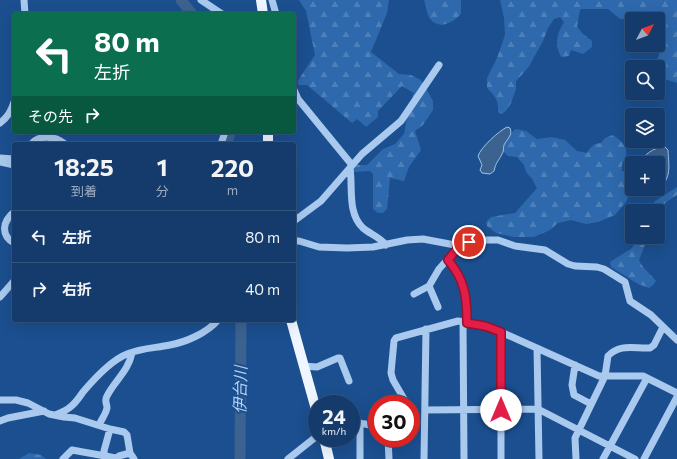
<!DOCTYPE html>
<html lang="ja">
<meta charset="utf-8">
<style>
body{margin:0;font-family:Commissioner,"Noto Sans JP",sans-serif;background:#214673;color:#f1f3f6;height:100vh;display:flex;flex-direction:column;font-size:15px;white-space:nowrap}
*{box-sizing:border-box;margin:0}
p{font-size:13px;color:#9dadc1}
.icon{flex:none;width:22px;height:22px;fill:none;stroke:currentColor;stroke-width:2;stroke-linecap:round;stroke-linejoin:round}
.map{position:relative;flex:1;overflow:hidden}
.details{position:absolute;left:12px;top:142px;width:284px;height:180px;display:flex;flex-direction:column;background:#143b6b;border-radius:4px;box-shadow:0 4px 16px #0002,0 0 0 1px #33557e}
.details>*{flex:none}
.guide{position:absolute;left:12px;top:12px;width:284px;height:122px;border-radius:4px;box-shadow:0 4px 16px #0002,0 0 0 1px #33557e;background:#0b6e4f;color:#fff;overflow:hidden}
.needle{width:26px;rotate:49deg}
.buttons{position:absolute;left:625px;top:12px;display:grid;gap:8px}
.buttons a{display:grid;place-items:center;width:40px;height:40px;border-radius:4px;background:#143b6b;box-shadow:0 4px 16px #0002,0 0 0 1px #33557e;font-size:20px}
.speed{position:absolute;left:308px;top:395px;display:flex;gap:8px;font-size:20px;font-weight:700;text-align:center}
.speed>*{display:grid;place-content:center;width:52px;height:52px;border-radius:50%;background:#143b6b;box-shadow:0 4px 16px #0002,0 0 0 1px #33557e;line-height:1}
.speed small{font-size:10px;font-weight:400}
.speed .limit{border:6px solid #d22;background:#fff;color:#111}
.pin{position:absolute;display:grid;place-items:center;width:34px;height:34px;color:#fff;margin:-17px;border:2px solid #fff;border-radius:50%;box-shadow:0 1px 4px #0007}
.me{position:absolute;width:44px;margin:-22px;rotate:0deg;stroke-linejoin:round;filter:drop-shadow(0 0 3px #0008)}
.turn{display:flex;align-items:center;gap:14px;height:84px;padding:0 16px;font-size:18px}
.turn .icon{width:52px;height:52px;stroke-width:2.5}
.turn b{display:block;font-size:28px;line-height:34px}
.then{display:flex;align-items:center;height:38px;padding:0 16px;background:#0003;gap:8px;font-size:15px}
.eta{display:flex;justify-content:space-evenly;align-items:center;height:68px;text-align:center}
.eta b{font-size:24px;font-weight:700;line-height:28px}
ul{padding:0;list-style:none}
li{display:flex;align-items:center;gap:12px;height:52px;padding:0 16px;border-top:1px solid #33557e}
li div{flex:1}
li b{display:block;font-size:15px}
li em{font-style:normal}
.map>svg:first-child{display:block}
.forest{fill:url(#forest-firs)}
.water{fill:#3c6290;stroke:#9cc4f0}
.lines{fill:none;stroke-linecap:round;stroke-linejoin:round}
.river{stroke:#3c6290;stroke-width:11}
.minor{stroke:#a9c9ee;stroke-width:7}
.major{stroke:#f0f6ff;stroke-width:10}
.route-casing{stroke:#92132f;stroke-width:10}
.route{stroke:#e11d48;stroke-width:7}
.labels{text-anchor:middle;stroke-width:4;stroke-linejoin:round;paint-order:stroke}
.water-label{font-size:16px;font-style:italic;fill:#b5d3f5;stroke:#1b4f8f}
</style>
<div class="map">
<svg width="677" height="459" viewBox="0 0 677 459">
<defs>
<pattern id="forest-firs" width="22" height="20" patternUnits="userSpaceOnUse"><rect width="22" height="20" fill="#2e69ad"/><path d="M5 1l3.5 6h-7zM16 11l3.5 6h-7z" fill="#4d80b9"/></pattern>
</defs>
<rect width="100%" height="100%" fill="#1b4f8f"/>
<path class="forest" d="M299,0H389L387,13L371,52L399,74L411,75L421,80L428,92L433,101V110L423,125L415,131L421,150L409,167L404,181L390,178L387,209L383,213H378L373,209V174L370,171L354,172L353,168L357,165H367L383,149L395,144L404,134L408,111L414,93L402,86L378,111V117L366,127L357,119L352,123L307,85H299L298,81C303,72 309,64 315,55L306,11Z
M424,0H461V14C453,23 439,30 430,19C427,14 426,6 424,0Z
M500,0H677V83L658,77V67H654L659,55L661,43L658,40V19H620L608,9H581C578,15 579,20 577,26L582,33L592,41V47L583,54L571,50L569,56L561,57C554,43 557,34 564,22L560,17L554,19L548,28L543,41L528,68L516,81V89L511,103L506,111L502,114L498,112C499,101 495,96 487,88V78L497,58L505,35L504,18Z
M516,129L526,131L537,139L552,137L565,140L577,151L587,153L590,148L595,144L601,143L605,138L613,135C619,139 628,146 626,155C624,162 621,164 622,171L626,172L632,168L631,189L626,202L615,215L598,222L586,224L571,220L558,223L550,230L534,237H513L496,233L487,226L486,222L491,217L515,213L537,188L532,179L526,172L524,165L517,157L508,156L503,151C504,144 510,132 516,129Z
M677,187V195C669,200 662,204 658,213V211H648L655,201Z
M639,237H648L639,260C643,269 650,273 656,281L653,285L649,288L638,284L611,267L610,262L632,248Z
M29,453L41,455L46,459H19Z"/>
<path class="water" d="M507,127L510,128C513,135 507,139 504,145C503,148 504,152 502,154C498,162 496,162 494,171L490,174L482,173L480,170L482,165L478,156C481,147 499,131 507,127Z
M664,146L668,150C669,169 672,178 656,192L647,189H658V163H640C645,153 653,149 664,146Z"/>
<g class="lines">
<path class="river" d="M181,0L192,14
M227,144L230,132
M240,459L241,320"/>
<path class="minor" d="M24,0L25,14
M201,0L222,14
M272,0L276,14
M294,90L298,99L352,165
M0,123C8,117 11,111 14,102
M31,144C40,134 55,136 65,144
M221,144L225,132
M0,158L14,159
M0,162L14,165
M350,168C353,187 347,213 363,228C370,234 380,237 386,245
M14,212C3,221 0,235 14,243
M294,221L321,201L362,154L401,121L439,65
M294,241H299L319,247L347,248L373,247L407,240L423,239L455,245L481,240H498L515,246L545,250L568,264L575,266L597,267L604,269L625,282L630,301L651,315L677,340
M448,260C465,279 467,297 467,323
M414,294L429,286
M0,297L14,281
M438,307L429,286L439,269L457,249V244
M463,321L464,459
M537,348L539,459
M575,365L572,385L574,395L591,404
M303,366L317,367L338,358H340L349,381
M0,400H16L28,403L49,414L64,417L75,418L110,429L124,432L127,435L130,453L134,459
M407,404L393,380L391,373L394,341L396,338L458,321L485,326L501,332L599,376H643L677,393
M425,410L538,409L635,459
M55,415C60,413 65,411 69,408C75,404 79,398 83,392C94,379 112,360 127,354C141,348 156,348 170,345C186,342 207,333 218,320
M0,421L8,418L44,411
M360,423V459
M99,425C101,420 106,414 107,408C107,403 104,401 107,396C115,380 128,372 132,353
M351,430C359,419 367,425 377,427
M388,438L389,459
M324,439L339,441L345,438
M63,459L72,450L116,458
M105,459L104,451L110,429
M115,459L119,456L130,453
M288,459L317,436
M424,459L426,329
M501,459V332
M576,459L575,438L605,376L608,356C620,343 635,349 650,348L654,345L663,327
M603,459L647,378
M644,459L677,397"/>
<path class="major" d="M261,0L263,14
M268,144V132
M291,320L317,413
M324,438L329,459"/>
</g>
<g class="lines">
<g class="route-casing">
<path id="route" d="M469,242L457,244V249L448,260C465,280 467,297 467,323L485,326L501,332V410"/>
</g>
<use href="#route" class="route"/>
</g>
<g class="labels">
<g class="water-label">
<text transform="translate(240 390) rotate(-89)" y="6">伊台川</text>
</g>
</g>
</svg>
<div class="buttons">
<a><svg class="needle" viewBox="-14 -14 28 28"><path d="M0-13l5 13h-10z" fill="#e53935"/><path d="M0 13l5-13h-10z" fill="#9dadc1"/></svg></a>
<a><svg class="icon" aria-label="search" viewBox="0 0 24 24"><circle cx="10" cy="10" r="6"/><path d="M15 15l6 6"/></svg></a>
<a><svg class="icon" aria-label="layers" viewBox="0 0 24 24"><path d="M12 4l9 5-9 5-9-5zM3 14l9 5 9-5"/></svg></a>
<a>+</a>
<a>−</a>
</div>
<div class="speed"><div>24<small>km/h</small></div><div class="limit">30</div></div>
<div class="pin" style="left:469px;top:242px;background:#d93025"><svg class="icon" aria-label="arrive" viewBox="0 0 24 24"><path d="M6 21V4h12l-3 4 3 4H6"/></svg></div>
<svg class="me" style="left:501px;top:410px" viewBox="-20 -20 40 40"><circle r="19" fill="#fff"/><path d="M0-13L10 11 0 6-10 11z" fill="#e11d48"/></svg>
<div class="guide">
<div class="turn"><svg class="icon" aria-label="left" viewBox="0 0 24 24"><path d="M17 20v-9H6M10 6l-5 5 5 5"/></svg><div><b>80 m</b>左折</div></div>
<div class="then">その先<svg class="icon" aria-label="right" viewBox="0 0 24 24"><path d="M7 20v-9h11M14 6l5 5-5 5"/></svg></div>
</div>
<section class="details">
<div class="eta">
<div><b>18:25</b><p>到着</p></div>
<div><b>1</b><p>分</p></div>
<div><b>220</b><p>m</p></div>
</div>
<ul>
<li><svg class="icon" aria-label="left" viewBox="0 0 24 24"><path d="M17 20v-9H6M10 6l-5 5 5 5"/></svg><div><b>左折</b></div><em>80 m</em></li>
<li><svg class="icon" aria-label="right" viewBox="0 0 24 24"><path d="M7 20v-9h11M14 6l5 5-5 5"/></svg><div><b>右折</b></div><em>40 m</em></li>
</ul>
</section>
</div>
